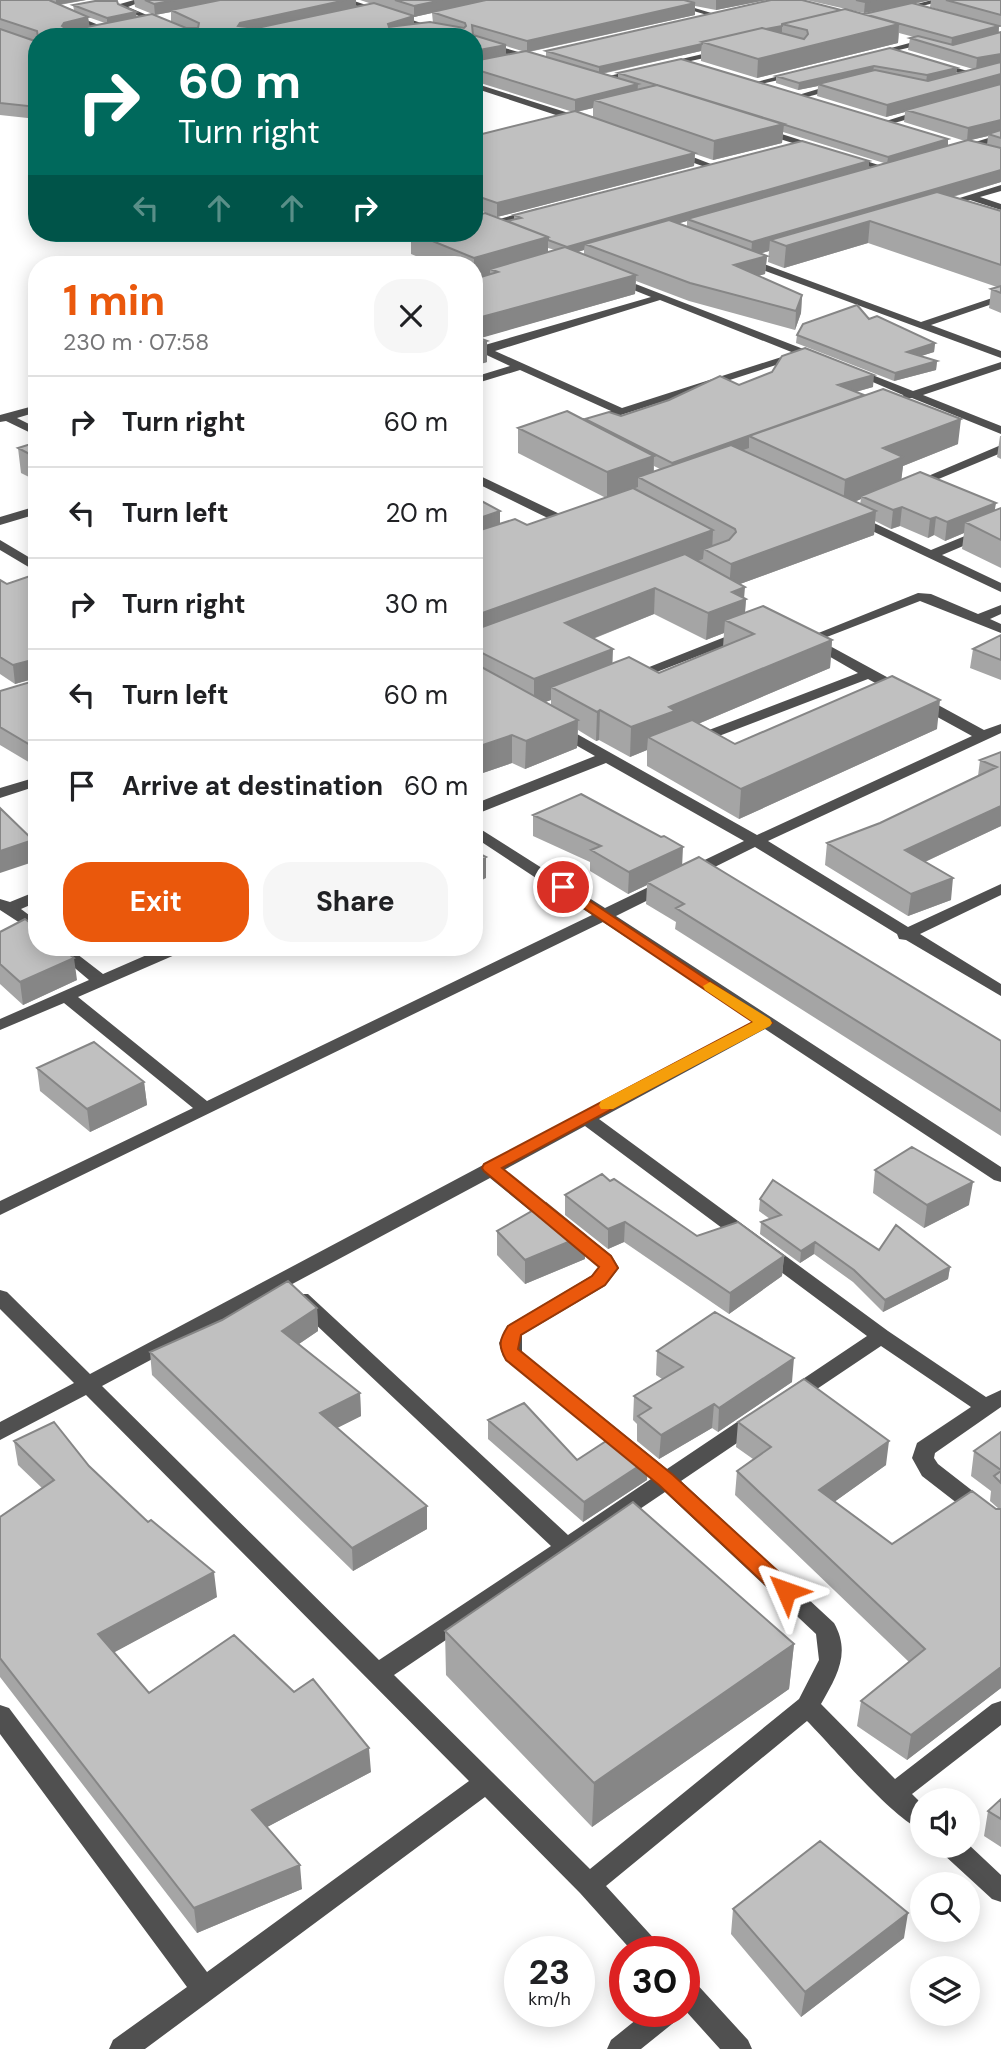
<!DOCTYPE html>
<meta charset="utf-8">
<style>
body{margin:0;font-family:"DM Sans",sans-serif;background:#f6f6f6;color:#202124;height:100vh;display:flex;flex-direction:column;font-size:26px;white-space:nowrap}
*{box-sizing:border-box;margin:0}
p{font-size:23px;color:#757577}
.icon{flex:none;width:38px;height:38px;fill:none;stroke:currentColor;stroke-width:2;stroke-linecap:round;stroke-linejoin:round}
.map{position:relative;flex:1;overflow:hidden}
.details{position:absolute;left:28px;top:256px;width:455px;height:700px;display:flex;flex-direction:column;background:#fff;border-radius:28px;box-shadow:0 4px 18px #0003}
.details>*{flex:none}
.guide{position:absolute;left:28px;top:28px;width:455px;height:214px;border-radius:28px;box-shadow:0 4px 18px #0003;background:#00695c;color:#fff;overflow:hidden}
.fabs{position:absolute;left:910px;top:1788px;display:grid;gap:14px}
.fabs a{display:grid;place-items:center;width:70px;height:70px;border-radius:50%;background:#fff;box-shadow:0 4px 18px #0003;font-size:35px}
.speed{position:absolute;left:504px;top:1936px;display:flex;gap:14px;font-size:35px;font-weight:700;text-align:center}
.speed>*{display:grid;place-content:center;width:91px;height:91px;border-radius:50%;background:#fff;box-shadow:0 4px 18px #0003;line-height:1}
.speed small{font-size:18px;font-weight:400}
.speed .limit{border:10px solid #d22;background:#fff;color:#111}
.pin{position:absolute;display:grid;place-items:center;width:60px;height:60px;color:#fff;margin:-30px;border:4px solid #fff;border-radius:50%;box-shadow:0 2px 7px #0007}
.me{position:absolute;width:77px;margin:-38px;rotate:313deg;stroke-linejoin:round;filter:drop-shadow(0 0 5px #0008)}
.turn{display:flex;align-items:center;gap:24px;height:147px;padding:0 35px;font-size:32px}
.turn .icon{width:91px;height:91px;stroke-width:2.5}
.turn b{display:block;font-size:49px;line-height:60px}
.lanes{display:flex;align-items:center;height:66px;padding:0 35px;background:#0003;justify-content:center;gap:35px;direction:ltr}
.lanes .off{opacity:.35}
.round{display:grid;place-items:center;flex:none;width:74px;height:74px;border-radius:28px;background:#f6f6f6}
.headline{display:flex;align-items:center;justify-content:space-between;height:119px;padding:0 35px}
h1{font-size:42px;font-weight:700;line-height:52px;color:#ea580c}
.cta{display:flex;gap:14px;margin-top:auto;padding:14px 35px}
.cta a{flex:1;height:80px;border-radius:28px;background:#ea580c;color:#fff;font-size:28px;font-weight:700;line-height:80px;text-align:center}
.cta a+a{background:#f6f6f6;color:#202124}
ul{padding:0;list-style:none}
li{display:flex;align-items:center;gap:21px;height:91px;padding:0 35px;border-top:2px solid #e0e0e0}
li div{flex:1}
li b{display:block;font-size:26px}
li em{font-style:normal}
.map>svg:first-child{display:block}
.lines{fill:none;stroke-linecap:round;stroke-linejoin:round}
.minor{fill:#505050;fill-rule:evenodd}
.wall{fill:#a5a5a5;fill-rule:evenodd}
.shaded-wall{fill:#868686}
.building{fill:#c0c0c0;stroke:#868686;stroke-width:2}
.route{fill:#ea580c;stroke:#983908;stroke-width:2}
.slow{fill:#f59e0b}
</style>
<div class="map">
<svg width="1001" height="2049" viewBox="0 0 1001 2049">
<rect width="100%" height="100%" fill="#fff"/>
<g class="lines">
<path class="minor" d="M26,0H37L111,30L104,32Z
M134,0H145L128,7L199,37H188L120,8V4Z
M339,0H351L464,37H451Z
M656,0H668L718,15L714,17Z
M932,0H946L898,12L894,10Z
M474,39L539,58L540,60L533,62L474,44Z
M917,41L920,45L869,57L865,55Z
M724,49L727,53L600,81L596,79Z
M931,61L1001,80V85L931,65Z
M798,71L801,75L757,85L753,83Z
M474,83L578,116L579,118L563,122L565,118L474,88Z
M838,83L841,88L799,99L795,96Z
M927,108L930,113L887,125L883,122Z
M760,129H766L888,168L880,170L760,133Z
M1001,134V140L957,152L953,149Z
M669,150H675L716,166L708,168L669,154Z
M1001,185V191L980,197L1001,204V210L970,200L939,209L934,206Z
M538,208L543,211L541,213L480,229L475,226Z
M745,257L921,322L1001,295V301L931,325L1001,351V358L741,262V258Z
M615,276L824,357L826,359L820,362L804,356L593,424L589,423V419L611,411L520,370L474,384V377L510,366L478,351V347L651,297L611,281V277ZM660,300L794,353L622,408L495,351Z
M1001,362V369L923,395L1001,426V434L912,398H904L903,395L847,371L857,369L913,391Z
M37,405V412L17,418L37,428V436L6,421L0,422V415Z
M1001,445V453L917,488L907,485Z
M474,473L566,517L568,520L566,523H558L474,482Z
M37,506V514L0,525V517Z
M853,513L931,550L1001,521V530L942,555L1001,583V592L849,520V514Z
M0,540L37,562V572L0,550Z
M918,593L931,594L978,614L1001,605V614L990,619L1001,624V633L920,601L819,640L984,730L1001,724V733L768,841L908,927L1001,884V895L920,934L1001,984V996L906,940L899,939L897,934L755,847L616,916L1001,1167V1182L994,1180L765,1029L599,1119L888,1331L986,1397L1001,1390V1407L935,1453L934,1458L938,1464L1001,1513V1533L993,1531L922,1476L912,1458L917,1443L971,1407L881,1346L799,1401L792,1403L785,1401L781,1396L785,1391L867,1336L585,1126L504,1170L611,1255L619,1268L605,1286L522,1335V1352L667,1469L749,1414L757,1411L765,1414L768,1419L765,1424L681,1481L834,1623C851,1653 837,1676 821,1704L895,1779L992,1704L1001,1701V1725L912,1794L922,1804V1830C894,1820 831,1745 807,1721L606,1886L658,1943L662,1951H632L580,1893L485,1797L145,2049H109L113,2040L187,1987L0,1734V1705L9,1708L207,1972L469,1781L86,1395L0,1440V1422L74,1383L0,1309V1290L7,1292L90,1374L754,1021L603,922L0,1215V1201L193,1108L64,1003L0,1030V1019L89,980L50,947H68L103,974L165,947H186L184,951L78,997L207,1101L592,915L474,837V825L605,908L744,841L606,763L474,815V804L595,756L551,731L549,728L551,725H561L757,835L972,736L868,679L698,744L693,745L686,741L688,738L858,673L801,640ZM490,1178L599,1267L591,1276L507,1326L499,1343L503,1356L651,1479L568,1535L308,1294H294L291,1299L294,1304L551,1546L379,1660L102,1386ZM665,1492L816,1634L819,1660L799,1699L590,1869L394,1675Z
M745,629L752,633L750,636L636,680L631,681L624,677Z
M37,777V786L0,798V788Z
M37,891V902L21,909L37,921V934L0,910V899L10,902Z
M968,1844L1001,1875V1902L992,1899L943,1854L939,1846Z
M684,1978L694,1981L748,2040L752,2049H720L684,2009Z
M647,2011H681L677,2020L641,2049H607L611,2040Z"/>
</g>
<path class="wall" d="M0,0H86L60,5L74,10L73,5L118,4L136,12V17L171,22V12L155,15L135,7L134,0H356V7L372,4L360,0H767L716,10L695,6V15L529,52L546,57V51L841,10L864,14L890,8L864,13L806,0H1001V27L999,26V33L1001,74V182L953,197L1001,210V313L989,308L991,289L997,287L868,243L784,268L768,262L769,251L760,254L767,256L765,274L758,276L802,295L801,313L795,330L689,301L636,281L635,294L479,338L487,362L474,366V264H435L411,254V233H474L514,219V215L869,161V168L884,163L783,132L782,143L713,160L695,154L694,166L497,217L474,208V136L573,112L474,81V37H37V119L0,115ZM931,0L930,7L993,25L914,4ZM432,13L433,23L414,24V17ZM88,17L105,23L89,27ZM899,33L914,37L910,38L908,50L973,69L956,74L957,68L890,48L776,76V83L798,90L818,86L817,96L886,117L905,112L904,122L965,141L948,146V139L618,73V79L602,74L701,51V61L757,78L898,43ZM506,46L522,51H523L506,55ZM593,108V117L577,112ZM988,136L987,145L970,140ZM687,221V227L677,224ZM548,248L555,250L548,252ZM584,250V255L578,252Z
M869,319L935,343L934,352L920,356L937,361L936,370L894,381L796,343L797,335Z
M739,385L873,387L856,392L958,444L903,466L901,479L995,510L1001,508V568L962,549L964,533L945,541L934,535L928,538L900,526L891,529L875,521L874,535L740,584L744,598L746,599L745,612L832,640L830,668L698,724L735,744L937,729L739,819L647,766V750L630,757L599,740L596,741L578,730L577,748L525,769L512,763L474,776V497L500,524L527,525L606,498L518,453V428L621,416ZM654,466L660,469L654,472ZM861,499L860,504L855,501H857ZM654,614L706,640L724,633L723,647L659,673L612,663L593,639ZM551,700V706L545,702Z
M1000,436H1001V459L997,457Z
M37,442V481L21,473L18,448Z
M37,574V767L0,745V691L30,682L29,680L15,684L0,674V580L7,584Z
M1001,635V680L970,668L973,649Z
M1001,752V826L925,862L951,900L908,916L825,865L827,843L880,823L978,776L980,760Z
M533,815L682,865L1001,1041V1136L675,929L676,922L646,904L647,885L628,894L590,871V862L533,836Z
M0,932L77,980L23,1005L0,984Z
M37,1068L144,1082L147,1105L90,1132L40,1091Z
M875,1170L969,1205L924,1228L873,1193Z
M610,1181L697,1236L784,1256L782,1276L729,1314L624,1242L608,1249L565,1215V1195Z
M760,1199L879,1250L950,1267L948,1279L883,1312L853,1282L814,1254L800,1263L760,1234L761,1222L770,1219L759,1211Z
M497,1231L585,1259L525,1284L497,1255Z
M317,1308L318,1331L299,1344L360,1393L361,1416L337,1428L427,1529L353,1571L152,1375L150,1352Z
M657,1351L792,1382L718,1432L712,1428L659,1459L637,1441V1424L633,1420L634,1396L662,1379L656,1375Z
M488,1420L577,1460H648L647,1480L583,1522L488,1439Z
M738,1422L886,1465L834,1502L892,1544L996,1509H999L990,1501L991,1491L971,1476L974,1451L1001,1432V1688L907,1760L857,1726L861,1701L909,1662L735,1495L737,1471L753,1459L736,1447Z
M14,1441L89,1466L217,1597L114,1652L149,1693L371,1772L267,1827L302,1889L197,1933L0,1677V1517L42,1488L18,1465Z
M445,1631L794,1644L789,1689L592,1827L446,1675Z
M1001,1799V1847L984,1836L988,1811Z
M733,1909L904,1938L801,2017L731,1934Z"/>
<path class="shaded-wall" d="M56,0H86L56,5Z
M175,0H232L171,10V12L155,15L154,4Z
M346,0H356V9L238,37V26L240,23Z
M442,0H495L432,12V13L414,17V6Z
M716,0H767L716,10Z
M876,0H931L864,13L865,2Z
M695,3V15L527,52V41Z
M136,12L137,19L107,24V18Z
M414,16V28L389,36L388,24Z
M88,17L90,28L63,37L62,26L64,23Z
M899,24L898,43L757,78L758,59Z
M782,26V32L718,47L705,43Z
M999,26L998,35L951,47L952,38Z
M702,44L701,51L599,74V67Z
M506,45V57L474,63V51Z
M1001,54V65L976,70L977,58Z
M874,66L873,72L818,84V86L798,90L799,83Z
M957,68L956,75L926,82L927,75Z
M1001,74V85L906,110L905,112L886,117L887,105Z
M638,84L637,97L594,100L593,108L575,112V100Z
M1001,120V132L988,134V136L967,141L968,128Z
M784,124L782,143L713,160L714,141Z
M948,139V147L887,164L888,157Z
M695,153L694,166L497,217V203Z
M869,161V169L687,219V221L594,247L585,244L584,250L567,255V247Z
M1001,170V182L833,232L870,221L868,243L784,268L786,246L770,240L769,251L751,256L752,242Z
M548,237V260L498,272L490,269V277L474,281V258Z
M767,256L765,274L733,283L734,265Z
M636,275L635,294L474,340V319Z
M802,295L801,313L795,330L796,311Z
M487,341V362L474,366V345Z
M935,343L934,352L906,361L907,352Z
M937,361L936,370L894,381L895,373Z
M874,375L873,387L837,397L838,385Z
M864,395L749,436V448L671,475L672,463Z
M961,419L958,444L903,466L901,483L861,496V499L843,506L845,480L883,448Z
M654,456L653,482L638,477V487L607,498V472Z
M996,503L993,521L965,522L964,533L945,541L947,522Z
M902,507L900,526L891,529L893,510Z
M500,511V536L474,546V520Z
M876,511L874,535L729,588L731,564Z
M936,517L934,535L928,538L930,519Z
M713,530L712,553L704,549L703,559L474,643V616Z
M745,587L744,599H746L744,625L725,620L724,633L706,640L708,613L732,592Z
M655,588L654,614L564,650L565,623Z
M832,640L830,668L674,734L648,737L647,750L630,757L631,727L669,707Z
M613,649L612,676L551,687V700L534,706V679Z
M36,659L37,678L29,674V680L15,684L13,665Z
M940,700L937,729L739,819L741,789Z
M600,710L599,740L596,741L597,712Z
M578,720L577,748L525,769L526,741Z
M512,735V763L474,776V748Z
M1001,806V826L903,872L905,850Z
M33,840L36,861L0,873V851Z
M683,847L682,868L647,882V885L628,894L629,872Z
M486,857V878L474,884V863Z
M953,878L951,900L908,916L911,894Z
M74,958L77,980L23,1005L20,982Z
M144,1082L147,1105L90,1132L87,1109Z
M973,1182L969,1205L924,1228L927,1205Z
M625,1222L624,1242L608,1249V1229Z
M585,1235V1259L525,1284V1260Z
M815,1242L814,1254L800,1263L801,1251Z
M784,1256L782,1276L729,1314L730,1293Z
M950,1267L948,1279L883,1312L885,1300Z
M317,1308L318,1331L284,1354L282,1331Z
M794,1358L792,1382L718,1432L719,1408Z
M360,1393L361,1416L321,1436L320,1413Z
M714,1404L712,1428L659,1459L661,1435Z
M889,1441L886,1465L816,1515L819,1490Z
M648,1460L647,1480L583,1522L584,1502Z
M427,1506V1529L353,1571L352,1548Z
M214,1572L217,1597L102,1659L98,1634Z
M794,1644L789,1689L592,1827L594,1783Z
M1001,1667V1688L907,1760L911,1735Z
M369,1748L371,1772L254,1834L252,1810Z
M300,1865L302,1889L197,1933L194,1908Z
M908,1913L904,1938L801,2017L805,1992Z"/>
<path class="building" d="M0,0H49L88,17L64,23L62,26L65,28H82L152,14L186,28H198L199,23L171,10L220,0H346L240,23L238,26L257,28L374,3L414,16L388,24L389,27L430,22L464,28L466,26L465,23L432,12L486,0H684L695,3L527,41L472,25L473,35L506,45L474,51V37H38L37,31L0,19Z
M145,0H175L154,4Z
M395,0H442L414,6Z
M771,0H802L841,10L782,24V26L766,29L762,28L702,42V44L599,67L546,51Z
M856,0H876L865,2Z
M946,0H1001V15Z
M95,1H117L118,4L136,12L107,18L73,5Z
M912,3L999,26L952,38L864,14Z
M845,9L899,24L758,59L702,42L762,28L804,39L808,34L807,30L782,24Z
M0,29L35,41L37,39V107L0,103Z
M1001,32V54L977,58L910,38L918,36L953,45Z
M890,48L957,68L927,75L874,66L799,83L776,76Z
M526,51L638,84L575,100L474,69V61Z
M681,59L948,139L888,157L618,73Z
M1001,62V74L887,105L818,84L875,70L928,81Z
M1001,84V120L968,128L906,110Z
M657,85L784,124L714,141L594,100Z
M575,111L695,153L497,203L474,195V136Z
M1001,130V138L988,134Z
M968,140L1001,148V170L752,242L687,219Z
M802,141L869,161L567,247L548,240V237L507,221L521,218L514,215Z
M937,192L1001,211V265L870,221L786,246L770,240Z
M485,213L548,237L474,258L413,233H474V216Z
M669,220L767,256L734,265L802,295L796,311L690,283L585,244Z
M565,247L636,275L474,319V279L498,272L490,269Z
M1001,286V293L991,289Z
M857,305L869,319L877,316L935,343L907,352L937,361L895,373L797,335L803,324Z
M474,336L487,341L474,345Z
M805,348L874,375L838,385L864,395L672,463L585,419L609,412L621,416L669,400L720,376L739,385L772,372L782,356Z
M883,389L961,419L883,448L903,457L845,480L749,436Z
M567,411L654,456L607,472L518,428Z
M37,442V458L18,448Z
M731,445L876,511L731,564L704,549L729,540L736,532L735,529L638,477Z
M920,472L996,503L947,522L936,517L930,519L902,507L893,510L861,496Z
M633,488L713,530L474,616V532L515,519L527,525Z
M474,497L500,511L474,520Z
M1001,508V540L965,522Z
M685,554L745,587L732,592L746,599L708,613L655,588L565,623L613,649L534,679L474,649V630Z
M36,574H37V671L36,659L13,665L0,657V580L7,584Z
M763,606L832,640L669,707L675,711L631,727L600,710L597,712L551,687L629,657L659,673L754,634L725,620Z
M1001,635V660L973,649Z
M474,663L578,720L526,741L512,735L474,748Z
M37,672V680L29,674Z
M892,676L940,700L741,789L648,737L692,720L735,744Z
M37,680V749L0,727V691Z
M1001,752V806L905,850L953,878L911,894L827,843L880,823L997,767L980,760Z
M581,794L661,837L664,836L683,847L629,872L591,850L601,846L533,815Z
M0,808L33,840L0,851Z
M474,851L486,857L474,863Z
M699,857L1001,1041V1111L676,908L684,904L647,882Z
M25,919L37,928V947H60L74,958L20,982L0,964V932Z
M94,1042L144,1082L87,1109L37,1068Z
M912,1147L973,1182L927,1205L875,1170Z
M602,1174L610,1181L614,1179L697,1236L738,1222L784,1256L730,1293L625,1222L608,1229L565,1195Z
M773,1180L879,1250L896,1225L950,1267L885,1300L854,1270L815,1242L801,1251L761,1222L781,1215L760,1199Z
M546,1203L585,1235L525,1260L497,1231Z
M288,1281L317,1308L282,1331L360,1393L320,1413L427,1506L352,1548L150,1352L222,1320Z
M715,1312L794,1358L719,1408L714,1404L661,1435L638,1416L651,1408L634,1396L683,1367L657,1351Z
M804,1379L889,1441L819,1490L892,1544L972,1491L996,1509H1001V1667L911,1735L861,1701L925,1649L737,1471L771,1447L738,1422Z
M524,1403L577,1460L617,1434L648,1460L584,1502L488,1420Z
M54,1422L89,1466L148,1522L151,1520L214,1572L98,1634L149,1693L234,1635L294,1692L313,1679L369,1748L252,1810L300,1865L194,1908L0,1658V1517L54,1480L14,1441Z
M1001,1432V1470L974,1451Z
M1001,1471V1483L994,1476Z
M633,1502L794,1644L594,1783L445,1631Z
M1001,1799V1819L988,1811Z
M820,1841L908,1913L805,1992L733,1909Z"/>
<path class="route" d="M563,883L772,1023L502,1168L611,1256L618,1268L605,1285L521,1335L518,1349L673,1475L794,1586L797,1591L794,1597L786,1600L779,1597L659,1485L506,1360C498,1346 499,1340 508,1326L592,1276L599,1267L484,1171L482,1168L484,1164L753,1022L557,890L555,887L557,884Z"/>
<path class="slow" d="M710,982L770,1019L772,1023L770,1026L613,1109H601L599,1105L601,1101L753,1022L705,990L703,986Z"/>
</svg>
<div class="fabs">
<a><svg class="icon" aria-label="sound" viewBox="0 0 24 24"><path d="M4 9h4l5-4v14l-5-4H4zM17 9q2 3 0 6"/></svg></a>
<a><svg class="icon" aria-label="search" viewBox="0 0 24 24"><circle cx="10" cy="10" r="6"/><path d="M15 15l6 6"/></svg></a>
<a><svg class="icon" aria-label="layers" viewBox="0 0 24 24"><path d="M12 4l9 5-9 5-9-5zM3 14l9 5 9-5"/></svg></a>
</div>
<div class="speed"><div>23<small>km/h</small></div><div class="limit">30</div></div>
<div class="pin" style="left:563px;top:887px;background:#d93025"><svg class="icon" aria-label="arrive" viewBox="0 0 24 24"><path d="M6 21V4h12l-3 4 3 4H6"/></svg></div>
<svg class="me" style="left:786px;top:1591px" viewBox="-20 -20 40 40"><path d="M0-17L14 15 0 8-14 15z" fill="#ea580c" stroke="#fff" stroke-width="4"/></svg>
<div class="guide">
<div class="turn"><svg class="icon" aria-label="right" viewBox="0 0 24 24"><path d="M7 20v-9h11M14 6l5 5-5 5"/></svg><div><b>60 m</b>Turn right</div></div>
<div class="lanes"><svg class="icon off" aria-label="left" viewBox="0 0 24 24"><path d="M17 20v-9H6M10 6l-5 5 5 5"/></svg><svg class="icon off" aria-label="ahead" viewBox="0 0 24 24"><path d="M12 20V5M6 11l6-6 6 6"/></svg><svg class="icon off" aria-label="ahead" viewBox="0 0 24 24"><path d="M12 20V5M6 11l6-6 6 6"/></svg><svg class="icon" aria-label="right" viewBox="0 0 24 24"><path d="M7 20v-9h11M14 6l5 5-5 5"/></svg></div>
</div>
<section class="details">
<div class="headline"><div><h1>1 min</h1><p>230 m · 07:58</p></div><a class="round"><svg class="icon" aria-label="close" viewBox="0 0 24 24"><path d="M6 6l12 12M18 6L6 18"/></svg></a></div>
<ul>
<li><svg class="icon" aria-label="right" viewBox="0 0 24 24"><path d="M7 20v-9h11M14 6l5 5-5 5"/></svg><div><b>Turn right</b></div><em>60 m</em></li>
<li><svg class="icon" aria-label="left" viewBox="0 0 24 24"><path d="M17 20v-9H6M10 6l-5 5 5 5"/></svg><div><b>Turn left</b></div><em>20 m</em></li>
<li><svg class="icon" aria-label="right" viewBox="0 0 24 24"><path d="M7 20v-9h11M14 6l5 5-5 5"/></svg><div><b>Turn right</b></div><em>30 m</em></li>
<li><svg class="icon" aria-label="left" viewBox="0 0 24 24"><path d="M17 20v-9H6M10 6l-5 5 5 5"/></svg><div><b>Turn left</b></div><em>60 m</em></li>
<li><svg class="icon" aria-label="arrive" viewBox="0 0 24 24"><path d="M6 21V4h12l-3 4 3 4H6"/></svg><div><b>Arrive at destination</b></div><em>60 m</em></li>
</ul>
<div class="cta"><a>Exit</a><a>Share</a></div>
</section>
</div>
